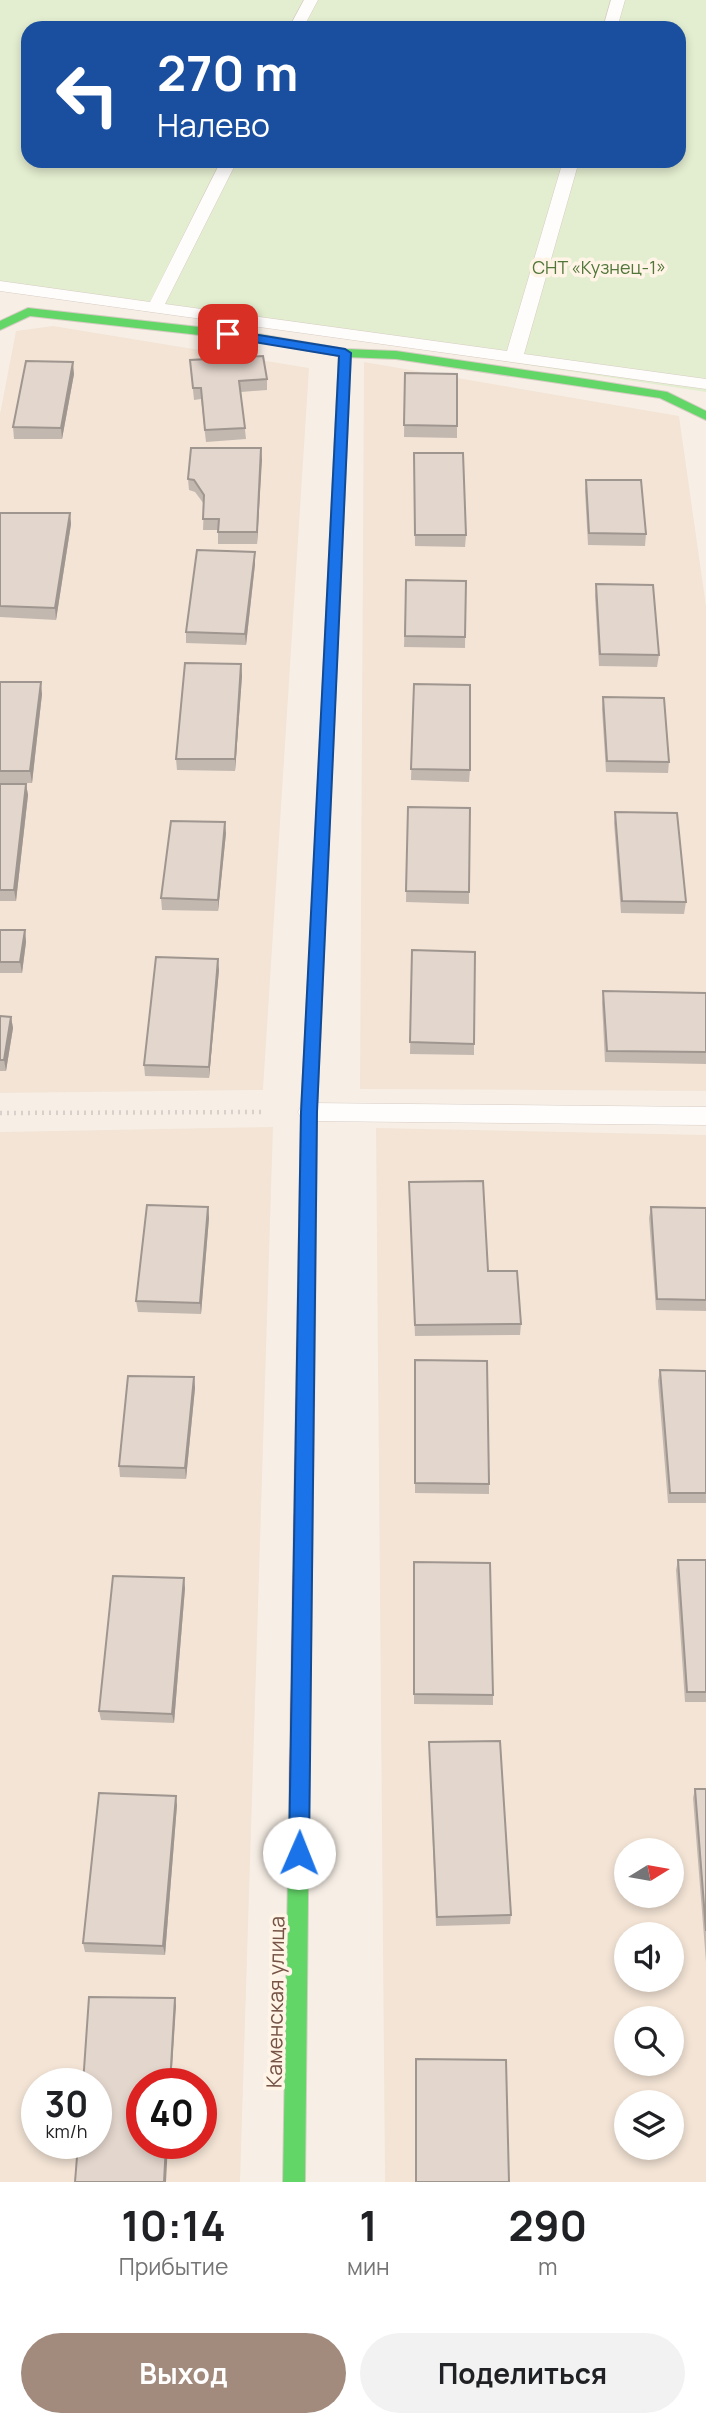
<!DOCTYPE html>
<html lang="ru">
<meta charset="utf-8">
<style>
body{margin:0;font-family:Manrope,sans-serif;background:#f2f2f2;color:#202124;height:100vh;display:flex;flex-direction:column;font-size:26px;white-space:nowrap}
*{box-sizing:border-box;margin:0}
p{font-size:23px;color:#757577}
.icon{flex:none;width:38px;height:38px;fill:none;stroke:currentColor;stroke-width:2;stroke-linecap:round;stroke-linejoin:round}
.map{position:relative;height:2182px;overflow:hidden}
.details{display:flex;flex-direction:column;background:#fff;flex:1}
.details>*{flex:none}
.banner{position:absolute;left:21px;top:21px;width:665px;height:147px;border-radius:21px;box-shadow:0 4px 10px #0003;background:#1a4fa0;color:#fff;overflow:hidden}
.needle{width:46px;rotate:79deg}
.buttons{position:absolute;left:614px;top:1838px;display:grid;gap:14px}
.buttons a{display:grid;place-items:center;width:70px;height:70px;border-radius:50%;background:#fff;box-shadow:0 4px 10px #0003;font-size:35px}
.speed{position:absolute;left:21px;top:2068px;display:flex;gap:14px;font-size:35px;font-weight:700;text-align:center}
.speed>*{display:grid;place-content:center;width:91px;height:91px;border-radius:50%;background:#fff;box-shadow:0 4px 10px #0003;line-height:1}
.speed small{font-size:18px;font-weight:400}
.speed .limit{border:10px solid #d22;background:#fff;color:#111}
.pin{position:absolute;display:grid;place-items:center;width:60px;height:60px;color:#fff;margin:-30px;border-radius:14px;box-shadow:0 4px 10px #0006}
.me{position:absolute;width:77px;margin:-38px;rotate:1deg;stroke-linejoin:round;filter:drop-shadow(0 0 5px #0008)}
.turn{display:flex;align-items:center;gap:24px;height:147px;padding:0 21px;font-size:32px}
.turn .icon{width:91px;height:91px;stroke-width:2.5}
.turn b{display:block;font-size:49px;line-height:60px}
.eta{display:flex;justify-content:space-evenly;align-items:center;height:119px;text-align:center}
.eta b{font-size:42px;font-weight:700;line-height:49px}
.cta{display:flex;gap:14px;margin-top:auto;padding:14px 21px}
.cta a{flex:1;height:80px;border-radius:42px;background:#a28a7d;color:#fff;font-size:28px;font-weight:700;line-height:80px;text-align:center}
.cta a+a{background:#f2f2f2;color:#202124}
.map>svg:first-child{display:block}
.residential{fill:#f3e4d5;fill-rule:evenodd}
.green{fill:#e3edcf;fill-rule:evenodd}
.lines{fill:none;stroke-linecap:round;stroke-linejoin:round}
.lane-casing{stroke:#d8ccc4;stroke-width:1}
.fast-casing{stroke:#d7cbc3;stroke-width:2}
.slow-casing{stroke:#d7cbc3;stroke-width:2}
.jam-casing{stroke:#d7cbc3;stroke-width:2}
.path{stroke:#dacfca;stroke-width:4.5;stroke-dasharray:2 5;stroke-linecap:butt}
.lane{fill:#fefdfb;fill-rule:evenodd}
.fast{fill:#63d668;fill-rule:evenodd}
.slow{fill:#ff974d;fill-rule:evenodd}
.jam{fill:#b3261e;fill-rule:evenodd}
.wall{fill:#c3b8b0}
.shaded-wall{fill:#9f9690}
.building{fill:#e3d6cd;stroke:#9f9690;stroke-width:2}
.route{fill:#1a73e8;stroke:#114b97;stroke-width:2}
.labels{text-anchor:middle;stroke-width:7;stroke-linejoin:round;paint-order:stroke}
.far-park-label{font-size:18px;fill:#50763a;stroke:#fff4e6}
.street-label{font-size:21px;fill:#755345;stroke:#fff4e6}
</style>
<div class="map">
<svg width="706" height="2182" viewBox="0 0 706 2182">
<rect width="100%" height="100%" fill="#f7efe6"/>
<path class="residential" d="M53,326L309,368L263,1090L0,1093V414L16,331Z
M364,362L679,416L706,606V1091L360,1089Z
M273,1127L240,2182H0V1132ZM37,2084H96V2144H37ZM142,2084H201V2144H142Z
M376,1128L706,1135V2182H385ZM626,1850H672V1895H626ZM626,1934H672V1979H626ZM626,2018H672V2063H626ZM626,2102H672V2147H626Z"/>
<path class="green" d="M0,0H706V392L0,285ZM28,28H679V161H28Z"/>
<g class="lines">
<g class="lane-casing">
<path id="lane" d="M304,0H318L303,28H289Z
M611,0H625L617,28H603Z
M221,161H237L165,304L507,351L563,161H579L524,354L706,379V389L0,291V281L150,302Z
M309,1103L706,1107V1125L309,1121L301,1118L298,1112L301,1106Z"/>
</g>
<g class="fast-casing">
<path id="fast" d="M28,308L253,333L345,349L396,351L592,380L667,392L706,411V420L660,398L592,388L396,359L345,357L253,341L30,316L0,330V321Z
M320,877L327,882L317,1112L315,1336L312,1341L306,1343L300,1341L297,1336L301,1112L313,882Z
M299,1796L306,1799L309,1805L305,2182H283L289,1805L292,1799Z"/>
</g>
<g class="slow-casing">
<path id="slow" d="M345,349L351,353L327,882L320,887L313,882L339,353Z"/>
</g>
<g class="jam-casing">
<path id="jam" d="M306,1329L312,1331L315,1336L309,1805L306,1811L299,1814L292,1811L289,1805L297,1336L300,1331Z"/>
</g>
<path class="path" d="M0,1113L263,1112"/>
<use href="#lane" class="lane"/>
<use href="#fast" class="fast"/>
<use href="#slow" class="slow"/>
<use href="#jam" class="jam"/>
</g>
<path class="wall" d="M190,360L267,379V390L241,392L246,439L206,442L201,399L194,400Z
M405,373L457,426V438L404,437Z
M74,374L62,439H14L13,427Z
M261,448L257,544H218V530H203L204,504L195,492L189,490L188,479Z
M414,453L466,535L465,547L415,546Z
M586,480L646,534L645,546L588,545L585,491Z
M0,513H70L71,524L56,620L0,617Z
M255,564L246,645L186,643V632Z
M406,580L466,581L465,648L404,647Z
M596,584L659,655L657,667L599,666L595,596Z
M241,664L242,676L235,771L177,770L176,759Z
M0,682L42,694L32,783H0Z
M414,684L470,770L469,782L411,780Z
M603,697L669,762L668,773L606,772L602,709Z
M0,784H26L28,795L16,901H0Z
M408,807L469,892V904L406,902Z
M615,812L686,902L684,914L621,913L614,823Z
M226,833L218,911L162,910L161,898Z
M0,930H25L26,942L22,973H0Z
M412,950L474,1044V1055L410,1054Z
M219,970L209,1078L145,1076L144,1065Z
M603,991L706,993V1064L605,1062L602,1003Z
M0,1016L11,1017L13,1028L6,1071H0Z
M409,1182L488,1271L521,1324L520,1335L415,1336Z
M208,1207L209,1218L201,1314L138,1312L136,1301Z
M651,1207L706,1208V1311L656,1310L649,1218Z
M415,1360L489,1484V1494L415,1493Z
M660,1370L706,1371V1503H668L658,1381Z
M194,1377L195,1388L186,1479L120,1477L119,1466Z
M678,1560H706V1702H685L676,1570Z
M414,1572L493,1695V1705L414,1704Z
M185,1588L174,1723L101,1720L99,1711Z
M429,1742L511,1915L510,1924L436,1926Z
M695,1789H706V1962L693,1798Z
M177,1805L165,1955L85,1952L83,1943Z"/>
<path class="shaded-wall" d="M73,362L74,374L62,439L61,428Z
M261,448L262,460L257,544V532Z
M70,513L71,524L56,620L55,608Z
M255,552V564L246,645L245,634Z
M241,664L242,676L235,771V759Z
M41,682L42,694L32,783L30,771Z
M26,784L28,795L16,901L14,890Z
M225,822L226,833L218,911V900Z
M25,930L26,942L22,973L20,962Z
M218,959L219,970L209,1078V1067Z
M11,1017L13,1028L6,1071L4,1060Z
M208,1207L209,1218L201,1314L200,1303Z
M194,1377L195,1388L186,1479L185,1468Z
M184,1578L185,1588L174,1723L172,1714Z
M176,1796L177,1805L165,1955L163,1946Z
M175,1998L176,2006L171,2084H170Z
M166,2144H168L166,2182H164Z"/>
<path class="building" d="M263,356L267,379L239,381L245,428L205,430L201,388H193L190,360Z
M26,361L73,362L61,428L13,427Z
M405,373L457,374V426L404,425Z
M191,448H261L257,532H218L219,519H203L204,495L194,480L188,479Z
M414,453H463L466,535H415Z
M586,480H641L646,534L589,533Z
M0,513H70L55,608L0,606Z
M197,550L255,552L245,634L186,632Z
M406,580L466,581L465,637L405,636Z
M596,584L653,585L659,655L600,654Z
M185,663L241,664L235,759H176Z
M0,682H41L30,771H0Z
M414,684L470,685V770L411,769Z
M603,697L664,698L669,762L607,761Z
M0,784H26L14,890H0Z
M408,807L470,808L469,892L406,891Z
M615,812L677,813L686,902L622,901Z
M171,821L225,822L218,900L161,898Z
M0,930H25L20,962H0Z
M412,950L475,952L474,1044L410,1042Z
M156,957L218,959L209,1067L144,1065Z
M603,991L706,993V1052L607,1051Z
M0,1016L11,1017L4,1060H0Z
M483,1181L488,1271H517L521,1324L415,1325L409,1182Z
M147,1205L208,1207L200,1303L136,1301Z
M651,1207L706,1208V1300L657,1299Z
M415,1360L487,1361L489,1484L415,1483Z
M660,1370L706,1371V1493H670Z
M128,1376L194,1377L185,1468L119,1466Z
M678,1560H706V1692H687Z
M414,1562L490,1563L493,1695L414,1694Z
M113,1576L184,1578L172,1714L99,1711Z
M500,1741L511,1915L437,1917L429,1742Z
M695,1789H706V1931Z
M99,1793L176,1796L163,1946L83,1943Z
M89,1997L175,1998L170,2084H142V2144H166L164,2182H75L78,2144H96V2084H83Z
M416,2059L506,2060L509,2182H416Z"/>
<path class="route" d="M228,330L345,349L351,353L317,1112L309,1853L306,1859L299,1862L292,1859L289,1853L301,1112L339,356L224,337V332Z"/>
<g class="labels">
<g class="far-park-label">
<text x="599" y="274">СНТ «Кузнец-1»</text>
</g>
<g class="street-label">
<text transform="translate(276 2002) rotate(-89)" y="7">Каменская улица</text>
</g>
</g>
</svg>
<div class="buttons">
<a><svg class="needle" viewBox="-14 -14 28 28"><path d="M0-13l5 13h-10z" fill="#e53935"/><path d="M0 13l5-13h-10z" fill="#757577"/></svg></a>
<a><svg class="icon" aria-label="sound" viewBox="0 0 24 24"><path d="M4 9h4l5-4v14l-5-4H4zM17 9q2 3 0 6"/></svg></a>
<a><svg class="icon" aria-label="search" viewBox="0 0 24 24"><circle cx="10" cy="10" r="6"/><path d="M15 15l6 6"/></svg></a>
<a><svg class="icon" aria-label="layers" viewBox="0 0 24 24"><path d="M12 4l9 5-9 5-9-5zM3 14l9 5 9-5"/></svg></a>
</div>
<div class="speed"><div>30<small>km/h</small></div><div class="limit">40</div></div>
<div class="pin" style="left:228px;top:334px;background:#d93025"><svg class="icon" aria-label="arrive" viewBox="0 0 24 24"><path d="M6 21V4h12l-3 4 3 4H6"/></svg></div>
<svg class="me" style="left:299px;top:1853px" viewBox="-20 -20 40 40"><circle r="19" fill="#fff"/><path d="M0-13L10 11 0 6-10 11z" fill="#1a73e8"/></svg>
<div class="banner">
<div class="turn"><svg class="icon" aria-label="left" viewBox="0 0 24 24"><path d="M17 20v-9H6M10 6l-5 5 5 5"/></svg><div><b>270 m</b>Налево</div></div>
</div>
</div>
<section class="details">
<div class="eta">
<div><b>10:14</b><p>Прибытие</p></div>
<div><b>1</b><p>мин</p></div>
<div><b>290</b><p>m</p></div>
</div>
<div class="cta"><a>Выход</a><a>Поделиться</a></div>
</section>
